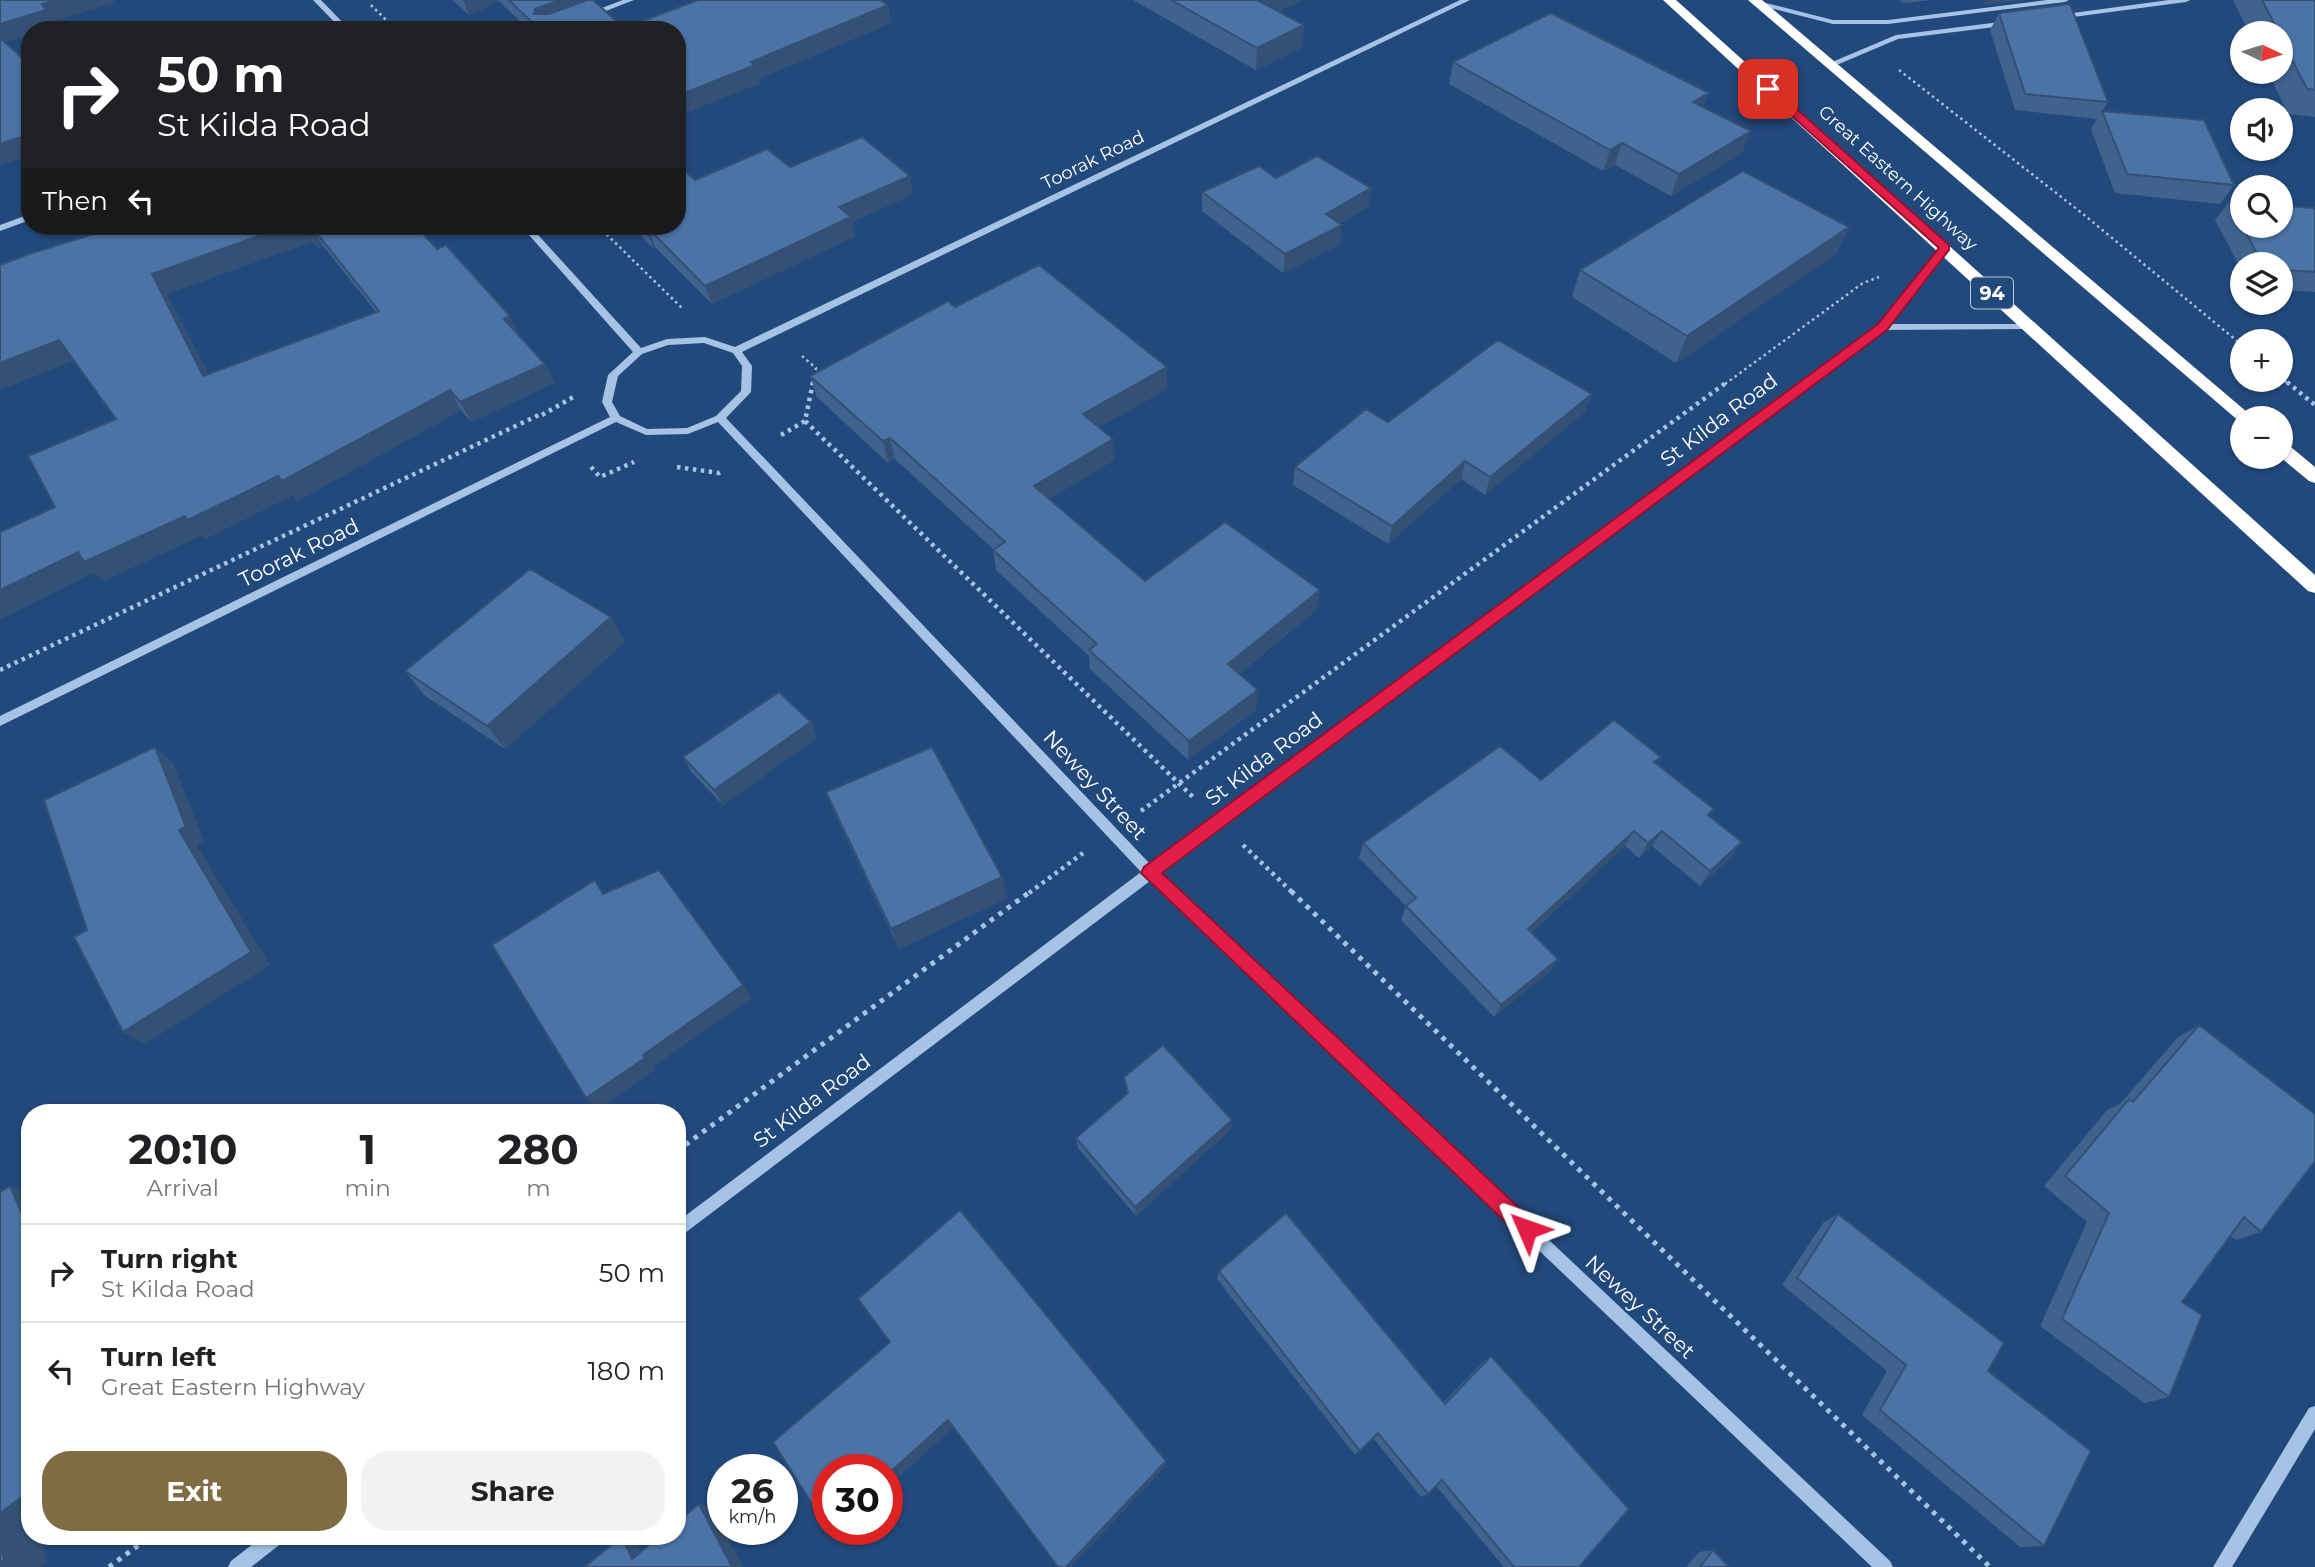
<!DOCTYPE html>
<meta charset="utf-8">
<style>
body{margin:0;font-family:Montserrat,sans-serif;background:#f2f2f2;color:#202124;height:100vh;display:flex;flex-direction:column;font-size:26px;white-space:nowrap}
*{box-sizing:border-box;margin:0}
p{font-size:23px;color:#757577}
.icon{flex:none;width:38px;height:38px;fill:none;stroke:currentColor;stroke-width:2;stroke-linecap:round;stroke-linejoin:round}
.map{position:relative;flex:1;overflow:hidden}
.panel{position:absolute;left:21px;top:1104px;width:665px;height:441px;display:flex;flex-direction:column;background:#fff;border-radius:28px;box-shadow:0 2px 5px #0004}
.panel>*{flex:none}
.hud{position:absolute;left:21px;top:21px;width:665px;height:214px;border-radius:28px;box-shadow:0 2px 5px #0004;background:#202124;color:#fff;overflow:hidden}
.needle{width:46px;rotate:94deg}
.tools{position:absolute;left:2230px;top:21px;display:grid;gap:14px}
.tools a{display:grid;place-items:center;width:63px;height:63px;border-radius:50%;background:#fff;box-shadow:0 2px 5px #0004;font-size:35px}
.speed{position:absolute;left:707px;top:1454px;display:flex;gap:14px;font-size:35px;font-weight:700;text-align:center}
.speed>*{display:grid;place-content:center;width:91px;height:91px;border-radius:50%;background:#fff;box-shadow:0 2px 5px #0004;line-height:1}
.speed small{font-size:18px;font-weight:400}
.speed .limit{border:10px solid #d22;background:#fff;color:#111}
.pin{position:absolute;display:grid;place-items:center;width:60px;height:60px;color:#fff;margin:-30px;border-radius:14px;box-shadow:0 4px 10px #0006}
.me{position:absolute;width:77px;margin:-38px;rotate:313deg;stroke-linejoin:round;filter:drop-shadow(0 0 5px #0008)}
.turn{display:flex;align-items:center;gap:24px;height:147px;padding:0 21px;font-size:32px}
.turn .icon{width:91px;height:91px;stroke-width:2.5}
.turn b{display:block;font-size:49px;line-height:60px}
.then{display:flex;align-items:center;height:66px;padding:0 21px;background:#0003;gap:14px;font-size:26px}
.eta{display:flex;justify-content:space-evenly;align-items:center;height:119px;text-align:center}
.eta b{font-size:42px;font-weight:700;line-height:49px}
.cta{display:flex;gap:14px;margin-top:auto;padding:14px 21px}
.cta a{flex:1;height:80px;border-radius:28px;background:#7e6d43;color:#fff;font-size:28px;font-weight:700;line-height:80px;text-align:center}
.cta a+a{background:#f2f2f2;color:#202124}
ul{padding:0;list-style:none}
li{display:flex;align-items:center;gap:21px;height:98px;padding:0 21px;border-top:2px solid #e0e0e0}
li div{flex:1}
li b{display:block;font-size:26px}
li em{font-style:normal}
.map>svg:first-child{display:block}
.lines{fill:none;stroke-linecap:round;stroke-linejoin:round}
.path-far2{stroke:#a6c3e6;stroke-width:2.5;stroke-dasharray:2.5 3.5;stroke-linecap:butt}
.path-far1{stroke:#a6c3e6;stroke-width:4.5;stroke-dasharray:3.5 4.5;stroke-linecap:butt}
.path{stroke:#a6c3e6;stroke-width:5;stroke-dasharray:4.5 6;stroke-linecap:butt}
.minor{fill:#a6c3e6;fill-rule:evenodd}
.highway{fill:#fff;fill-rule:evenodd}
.wall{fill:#40638e;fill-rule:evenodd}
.shaded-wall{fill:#345074}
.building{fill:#4b73a5;stroke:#345074;stroke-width:2}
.route{fill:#e11d48;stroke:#92132f;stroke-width:2}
.labels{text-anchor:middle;stroke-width:5;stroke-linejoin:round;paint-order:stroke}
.far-street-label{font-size:18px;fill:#fff;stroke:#22497c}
.shield{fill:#22497c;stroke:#bdc8d8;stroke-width:2}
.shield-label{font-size:19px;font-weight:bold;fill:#fff}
.street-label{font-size:21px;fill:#fff;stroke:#22497c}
</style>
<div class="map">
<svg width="2315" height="1567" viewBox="0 0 2315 1567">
<rect width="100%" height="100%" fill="#22497c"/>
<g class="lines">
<path class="path-far2" d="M371,5L396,30
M1899,70L2083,214L2242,345
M598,226L682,308
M802,356L816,368L813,384
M2280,377L2289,384
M1725,384L1863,283L1879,277"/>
<path class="path-far1" d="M813,382L805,421L1194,798
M2287,382L2315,405
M542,415L575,396
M781,435L805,421
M591,467L600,477L634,462
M677,467L719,473L723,471
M0,670L541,414
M1141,811L1727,382
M1243,845L1293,893
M1029,893L1083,853"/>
<path class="path" d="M1291,891L1990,1567
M677,1151L1031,891
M109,1567L151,1536"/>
<path class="minor" d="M313,0H321L350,30H342Z
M623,0H634L593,16L586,14Z
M1460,0H1470L742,352L752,366L751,392L726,418L1151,865L1880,325L1942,246H1948L1949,248L1890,324H2029L2031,326L2026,329L1885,330L1159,873L1890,1561L1893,1567H1872L1150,881L677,1239V1222L1141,872L718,422L688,434L646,435L616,422L0,726V716L610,417L602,402L608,375L633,352L521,226H530L641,348L667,339L705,337L735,347ZM704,343L733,353L742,366L741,391L716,416L687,428L647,429L620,416L612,402L618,376L642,354L668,345Z
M1754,0L1833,20H1888L2047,0H2069L2065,2L1888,24H1833L1754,4Z
M2169,0H2190L2186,2L2058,19L2054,17L2058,15Z
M2008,21H2011V25L1898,39L1832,67L1825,65L1896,35Z
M30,214V220L0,231V225Z
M2315,1406V1429L2232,1567H2213L2309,1408Z
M263,1536H285L283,1542L251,1567H228L231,1561Z"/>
<path class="highway" d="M1663,0H1676L2315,575V593L2308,591Z
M1748,0H1762L2254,418H2242L2240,422Z
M2280,441L2286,443L2315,467V483L2309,481L2280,457Z"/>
</g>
<path class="wall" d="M452,0H593L624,28L888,5L891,23L758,79L760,83L677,116V30H529L499,1L469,15Z
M1133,0H1303L1278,11L1304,25L1302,47L1256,70Z
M1899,0H1933L1903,3Z
M2233,0H2315V117L2288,114L2268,72H2280V33H2249Z
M1999,13L2108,102L2097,119L2015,110L1990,30Z
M1453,62L1703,107L1742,153L1671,196L1615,165L1603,171L1449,84Z
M2102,111L2234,185L2220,204L2115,193L2091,129Z
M790,167L910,176L913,194L852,222L855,236L712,304L655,247L653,248L631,226H677L695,180Z
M1276,178L1371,188L1368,207L1340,223V244L1283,273L1202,211V192Z
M2229,202L2242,203V226H2280L2315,208V292L2280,290V264H2242V271L2215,220Z
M119,226H416L520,336L545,364L554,383L471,422L461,410L297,501L293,495L205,539L202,535L103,581L94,572L0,619V532L55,507L116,419L74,360L0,390ZM313,241L318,248L323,246L376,312L208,374L167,294Z
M1849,227L1835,255L1676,363L1572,297L1580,270Z
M955,307L1167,389L1099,427L1113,439L1114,460L1049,499L1145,581L1320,590L1316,610L1239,674L1256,710L1188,760L1090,669L1089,656L996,570L993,549L895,459L888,463L817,397L810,376Z
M1592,394L1585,412L1485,495L1461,479L1388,544L1293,485L1295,467L1388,422Z
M611,617L625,642L505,749L424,695L405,671Z
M811,722L817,738L723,805L692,773L683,757Z
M1656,764L1710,816L1742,842L1731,857L1700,886L1652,846L1639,858L1625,846L1531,933L1558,959L1549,972L1494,1017L1401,920L1406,906L1359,858L1363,843L1541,780Z
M826,792L1002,877L1007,898L899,949L835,814Z
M2199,1025L2261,1232L2236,1240L2230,1236L2182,1302L2169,1397L2144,1403L2040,1326L2087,1222L2044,1186L2107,1110L2120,1104L2177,1038Z
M1124,1077L1232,1120L1230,1130L1136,1216L1078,1148L1076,1138L1127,1095Z
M1838,1214L1988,1371L2044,1546L2020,1547L1862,1415L1887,1371L1782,1285L1823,1223Z
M1219,1271L1444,1402L1483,1362L1491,1356L1579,1567H1504L1436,1486L1428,1494L1421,1497L1373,1438L1355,1455L1217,1279Z
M1713,1550L1729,1567H1686L1699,1552Z"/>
<path class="shaded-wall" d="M57,0H113L114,3L54,21L57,27L47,30H30V35L1,44L0,42V24L42,4Z
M463,0H499V1L469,15Z
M561,0H587L542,28L534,14L535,9Z
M1257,0H1303L1256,22Z
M1985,0H2029L1982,5Z
M888,5L891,23L758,79L760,83L677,116V96L751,62Z
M1304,25L1302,47L1256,70L1257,48Z
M1709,93L1701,114L1693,102Z
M1751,131L1742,153L1671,196L1679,174Z
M30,134V156L0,166V144Z
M1622,143L1615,165L1603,171L1610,150Z
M910,176L913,194L852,222L855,236L712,304L705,286L839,207Z
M1371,188L1368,207L1324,232L1326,214Z
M1342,225L1340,244L1283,273L1285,254Z
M286,226H304L313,241L167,294L219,396L203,376L152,274Z
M311,226L323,246L318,248L306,228Z
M1849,227L1835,255L1676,363L1687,336Z
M648,228L655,247L653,248L646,229Z
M510,316L520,336L504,319Z
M59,340L76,359L0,390V363Z
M545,364L554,383L471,422L460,402Z
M1167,367V389L1084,436L1083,414Z
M450,390L461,410L297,501L293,495L205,539L202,535L103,581L94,572L0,619V590L78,552Z
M1592,394L1585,412L1485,495L1490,477Z
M890,438L895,459L888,463L883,441Z
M1113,439L1114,460L1036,507L1034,486Z
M1465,461L1461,479L1388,544L1392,526Z
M1320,590L1316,610L1226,684L1228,664Z
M611,617L625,642L505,749L487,726Z
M1258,690L1256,710L1188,760L1189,741Z
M811,722L817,738L723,805L714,790Z
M155,747L173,763L205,842L197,845L270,965L145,1044L123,1032L179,830Z
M1634,831L1625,846L1520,943L1528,929Z
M1662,831L1652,846L1639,858L1648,843Z
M1742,842L1731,857L1700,886L1710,871Z
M1002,877L1007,898L899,949L891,929Z
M1558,959L1549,972L1494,1017L1501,1005Z
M743,985L752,998L654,1066L656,1069L599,1109L586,1098L643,1055Z
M1232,1120L1230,1130L1136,1216L1135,1207Z
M10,1186L30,1193V1219L23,1216Z
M948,1420L955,1426L887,1488V1475Z
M1166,1461V1466L1071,1567H1066Z
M30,1491V1536H40L47,1562L40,1567H0V1513Z
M699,1504L711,1507L743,1567H732Z
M622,1537L635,1539L645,1561L632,1559Z"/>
<path class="building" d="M0,0H57L42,4L46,10L0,24Z
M509,0H561L535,9L534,14H549L587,0H593L624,28L698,0H880L888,5L751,62L755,65L677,96V30H540Z
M1171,0H1257L1304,25L1257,48Z
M2262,0H2315V90L2307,89L2280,36V33H2279Z
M2070,4L2108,102L2025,94L1999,13Z
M1551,13L1709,93L1693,102L1751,131L1679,174L1622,143L1610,150L1453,62Z
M0,38L30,65V134L0,144Z
M2102,111L2204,120L2234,185L2127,174Z
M862,137L910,176L839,207L851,217L705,286L648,228L646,229L642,226H677V164L695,180L767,149L790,167Z
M1317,156L1371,188L1326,214L1342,225L1285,254L1202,192L1259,166L1276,178Z
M1743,171L1849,227L1687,336L1580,270Z
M2229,202L2242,203V225Z
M2280,206L2315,208V272L2280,270V264H2263L2242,226H2280Z
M119,226H286L152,274L203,376L379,311L311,226L306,228L304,226H416L437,249L446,245L510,316L504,319L545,364L460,402L450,390L282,481L278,476L188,520L185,516L84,562L78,552L0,590V532L55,507L28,456L116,419L59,340L0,363V265L29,254Z
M1039,265L1167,367L1083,414L1113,439L1034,486L1145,581L1225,522L1320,590L1228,664L1258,690L1189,741L1089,650L1097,644L993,550L1005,542L890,438L883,441L810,376L948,301L955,307Z
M1498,340L1592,394L1490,477L1465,461L1392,526L1295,467L1366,409L1388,422Z
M530,569L611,617L487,726L405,671Z
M779,692L811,722L714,790L683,757Z
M1614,720L1661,757L1654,762L1714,809L1708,815L1742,842L1710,871L1662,831L1648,843L1634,831L1528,929L1558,959L1501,1005L1406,906L1416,898L1363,843L1500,746L1541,780Z
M155,747L186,827L179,830L251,952L123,1032L74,937L87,930L44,800Z
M932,747L1002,877L891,929L826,792Z
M659,870L743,985L643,1055L645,1058L586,1098L492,945L595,880L603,894Z
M2199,1025L2315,1114V1161L2261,1232L2244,1217L2182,1302L2202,1315L2169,1397L2062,1319L2109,1213L2065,1176L2129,1099L2133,1102Z
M1163,1045L1232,1120L1135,1207L1076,1138L1128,1093L1124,1077Z
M10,1186L23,1216L30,1212V1491L0,1513V1192Z
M960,1210L1166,1461L1066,1567H1058L948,1420L887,1475V1470H828V1529L773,1442L890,1342L858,1299Z
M1286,1213L1445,1404L1491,1356L1629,1509L1579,1567H1514L1442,1480L1428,1494L1378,1433L1360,1451L1219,1271Z
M1838,1214L2004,1343L1988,1371L2091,1451L2044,1546L1880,1410L1906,1365L1797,1278Z
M699,1504L732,1567H584L622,1537L632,1559L660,1536H677V1522Z
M0,1545L4,1560L0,1563Z
M1713,1550L1729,1567H1700Z"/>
<path class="route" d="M1764,86H1771L1949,245V250L1887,330L1162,873L1534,1222L1536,1229L1534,1236L1527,1239L1520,1236L1141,873L1144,867L1878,324L1939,248L1764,91Z"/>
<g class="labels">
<g class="far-street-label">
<text transform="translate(1093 160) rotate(-26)" y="6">Toorak Road</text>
<text transform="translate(1898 178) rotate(42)" y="6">Great Eastern Highway</text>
</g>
<rect class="shield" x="1971" y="277.5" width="42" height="31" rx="5"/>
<g class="shield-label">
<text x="1992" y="300">94</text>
</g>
<g class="street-label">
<text transform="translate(1719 420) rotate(-37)" y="7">St Kilda Road</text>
<text transform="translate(299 553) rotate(-26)" y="7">Toorak Road</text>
<text transform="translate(1264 759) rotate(-37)" y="7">St Kilda Road</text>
<text transform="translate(1095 785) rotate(47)" y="7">Newey Street</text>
<text transform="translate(812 1101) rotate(-37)" y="7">St Kilda Road</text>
<text transform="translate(1640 1307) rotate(43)" y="7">Newey Street</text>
</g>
</g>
</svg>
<div class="tools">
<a><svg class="needle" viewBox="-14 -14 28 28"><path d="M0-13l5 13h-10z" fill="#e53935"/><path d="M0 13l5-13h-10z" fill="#757577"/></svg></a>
<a><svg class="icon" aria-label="sound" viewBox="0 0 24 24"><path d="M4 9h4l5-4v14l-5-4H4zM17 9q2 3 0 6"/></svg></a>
<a><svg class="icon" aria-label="search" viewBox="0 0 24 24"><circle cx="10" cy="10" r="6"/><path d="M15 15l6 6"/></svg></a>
<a><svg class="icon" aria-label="layers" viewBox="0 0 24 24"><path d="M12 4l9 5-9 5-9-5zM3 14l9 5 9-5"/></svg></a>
<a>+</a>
<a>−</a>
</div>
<div class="speed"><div>26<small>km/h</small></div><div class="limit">30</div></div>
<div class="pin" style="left:1768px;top:89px;background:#d93025"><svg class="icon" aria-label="arrive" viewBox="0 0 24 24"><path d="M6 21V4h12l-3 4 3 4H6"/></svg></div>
<svg class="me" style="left:1527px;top:1229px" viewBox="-20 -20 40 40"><path d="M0-17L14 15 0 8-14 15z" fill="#e11d48" stroke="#fff" stroke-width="4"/></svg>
<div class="hud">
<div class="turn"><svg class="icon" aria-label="right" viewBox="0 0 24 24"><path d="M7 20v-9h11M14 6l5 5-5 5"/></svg><div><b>50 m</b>St Kilda Road</div></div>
<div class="then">Then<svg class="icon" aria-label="left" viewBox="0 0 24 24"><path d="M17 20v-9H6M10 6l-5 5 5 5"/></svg></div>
</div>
<section class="panel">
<div class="eta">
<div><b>20:10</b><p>Arrival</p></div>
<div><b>1</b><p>min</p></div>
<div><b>280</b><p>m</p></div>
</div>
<ul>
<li><svg class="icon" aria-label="right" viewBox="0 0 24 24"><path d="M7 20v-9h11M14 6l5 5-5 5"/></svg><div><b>Turn right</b><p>St Kilda Road</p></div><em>50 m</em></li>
<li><svg class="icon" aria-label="left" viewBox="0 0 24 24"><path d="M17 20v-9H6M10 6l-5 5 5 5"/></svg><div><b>Turn left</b><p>Great Eastern Highway</p></div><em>180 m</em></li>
</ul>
<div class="cta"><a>Exit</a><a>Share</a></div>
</section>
</div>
